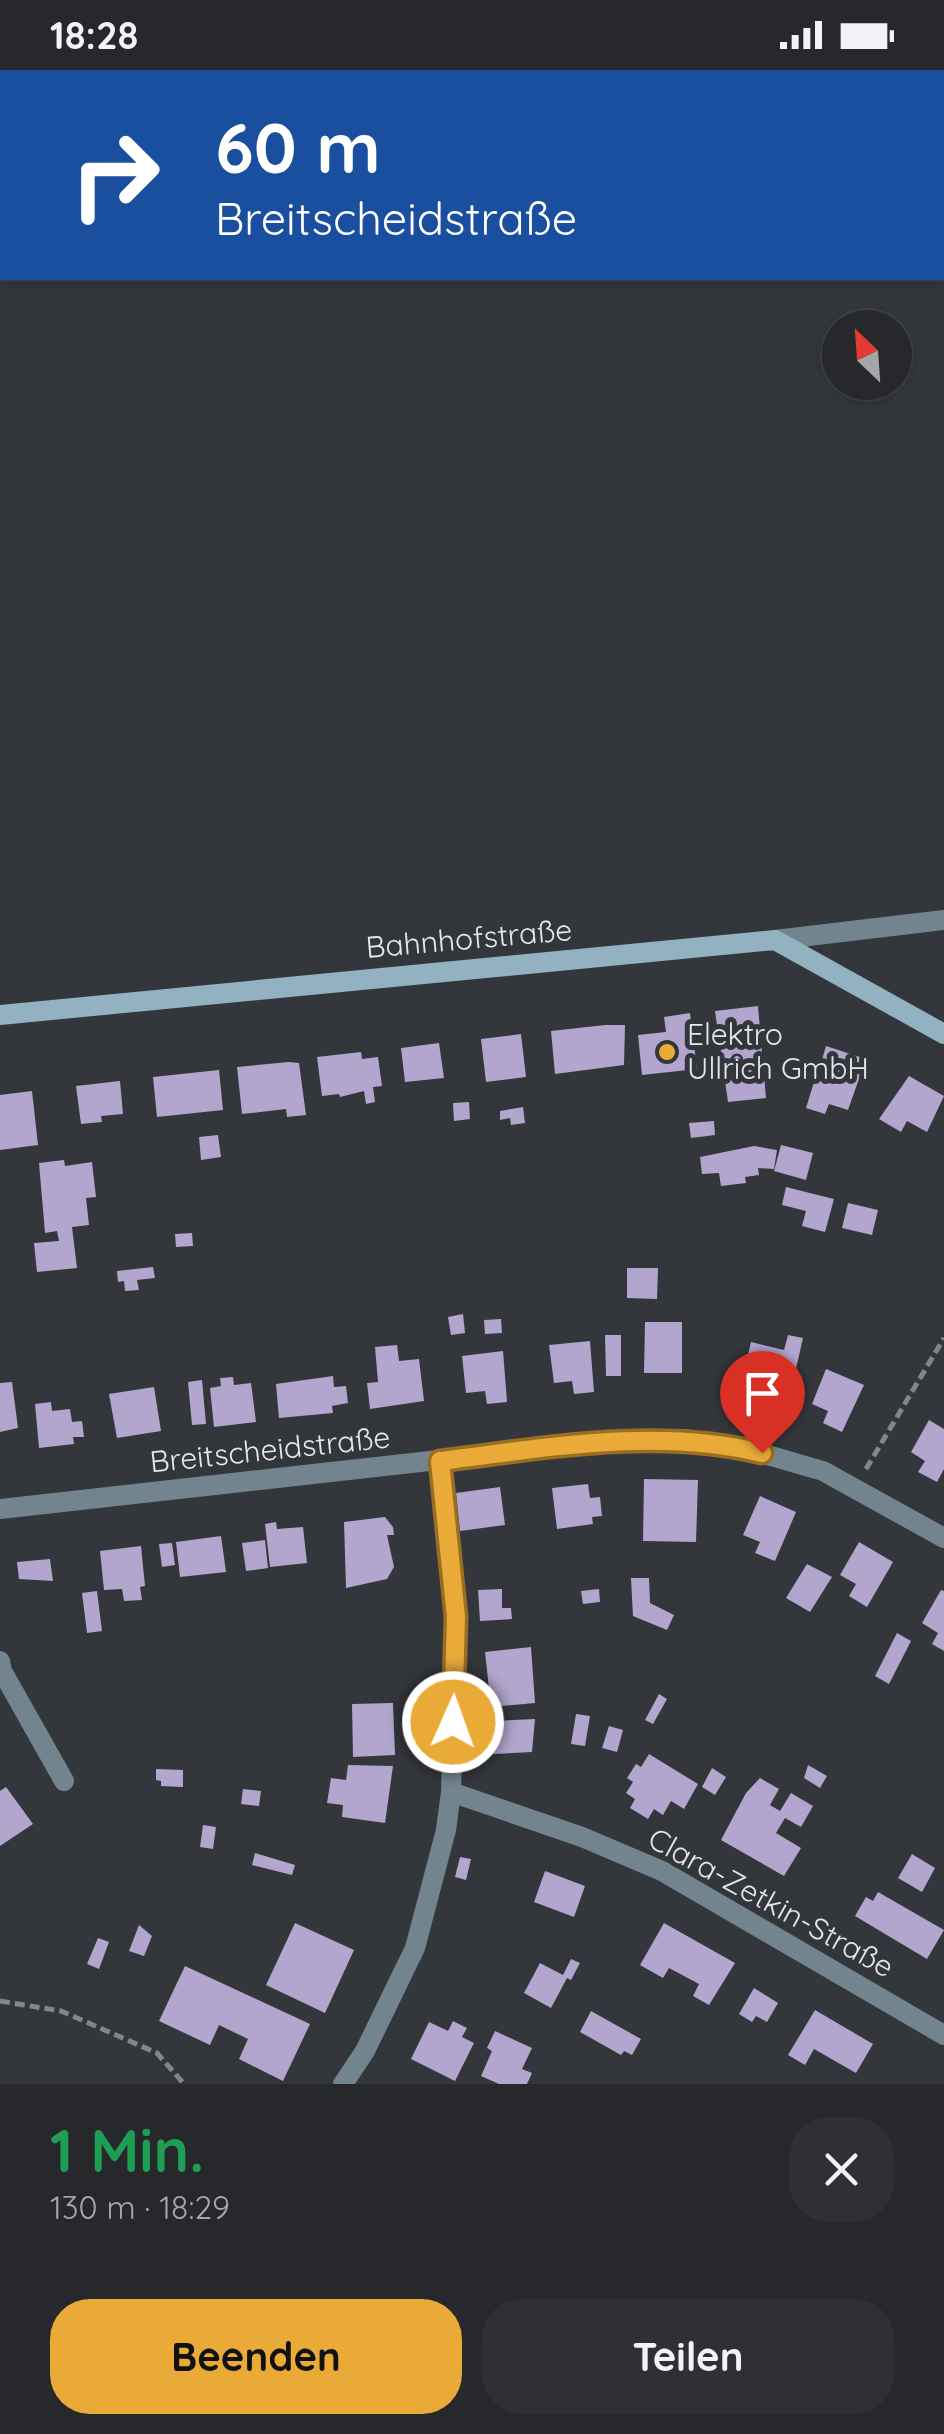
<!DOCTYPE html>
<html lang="de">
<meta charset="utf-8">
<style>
body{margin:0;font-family:Quicksand,sans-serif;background:#2e3034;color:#f1f3f6;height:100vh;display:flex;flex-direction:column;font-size:38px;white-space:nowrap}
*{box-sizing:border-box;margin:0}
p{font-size:32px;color:#a4a6a9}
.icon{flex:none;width:55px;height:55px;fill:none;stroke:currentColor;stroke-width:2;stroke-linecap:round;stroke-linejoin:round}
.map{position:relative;height:2014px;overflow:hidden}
.details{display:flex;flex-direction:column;background:#26282c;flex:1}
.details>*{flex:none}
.hud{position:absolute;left:0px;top:0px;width:945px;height:210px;box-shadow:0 2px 8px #0004,0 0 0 2px #424448;background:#1a4fa0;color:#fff;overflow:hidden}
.needle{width:65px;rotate:335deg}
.buttons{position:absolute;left:822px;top:240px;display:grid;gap:20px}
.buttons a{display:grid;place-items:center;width:90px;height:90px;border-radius:50%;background:#26282c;box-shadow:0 2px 8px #0004,0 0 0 2px #424448;font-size:50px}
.pin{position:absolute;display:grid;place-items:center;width:85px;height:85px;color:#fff;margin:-102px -42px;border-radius:50% 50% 50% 0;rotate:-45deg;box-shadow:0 0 10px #0007}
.pin .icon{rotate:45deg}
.me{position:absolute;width:110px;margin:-55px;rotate:2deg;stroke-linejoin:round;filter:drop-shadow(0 0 8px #0008)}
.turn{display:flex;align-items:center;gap:35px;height:210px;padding:0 50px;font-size:45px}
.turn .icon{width:130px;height:130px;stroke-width:2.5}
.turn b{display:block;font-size:70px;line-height:85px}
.round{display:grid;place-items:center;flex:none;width:105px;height:105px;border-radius:40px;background:#2e3034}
.overview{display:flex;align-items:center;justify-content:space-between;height:170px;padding:0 50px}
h1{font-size:60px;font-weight:700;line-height:75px;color:#1e9e55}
.button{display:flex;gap:20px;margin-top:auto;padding:20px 50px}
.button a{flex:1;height:115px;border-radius:40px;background:#e9aa38;color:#111;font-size:40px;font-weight:700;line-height:115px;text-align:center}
.button a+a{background:#2e3034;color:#f1f3f6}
.status{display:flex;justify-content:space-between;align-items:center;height:70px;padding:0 50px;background:#26282c;direction:ltr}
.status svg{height:28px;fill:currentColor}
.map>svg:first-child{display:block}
.building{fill:#b2a6ce}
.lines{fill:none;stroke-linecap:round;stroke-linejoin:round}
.path{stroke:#838589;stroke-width:5;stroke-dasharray:10 5;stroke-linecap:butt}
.street{stroke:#72858f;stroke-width:20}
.secondary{stroke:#93b2c1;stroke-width:20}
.route-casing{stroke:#976e24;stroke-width:25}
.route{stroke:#e9aa38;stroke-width:18}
.poi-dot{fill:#e9aa38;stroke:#33363b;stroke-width:4}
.labels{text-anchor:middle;stroke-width:10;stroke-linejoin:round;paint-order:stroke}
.street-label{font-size:30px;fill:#e6e7eb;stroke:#33363b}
.poi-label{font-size:30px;fill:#e6e7eb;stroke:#33363b;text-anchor:start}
</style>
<div class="status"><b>18:28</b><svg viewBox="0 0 49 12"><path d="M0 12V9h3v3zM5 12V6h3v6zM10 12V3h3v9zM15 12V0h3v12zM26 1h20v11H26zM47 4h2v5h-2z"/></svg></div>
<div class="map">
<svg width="944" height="2014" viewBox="0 0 944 2014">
<rect width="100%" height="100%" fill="#33363b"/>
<path class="building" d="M758,936L766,1028L728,1032L715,941Z
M690,943L697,999L642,1005L638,965L666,962L664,947Z
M605,955H625L624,995L555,1004L551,961Z
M521,964L526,1007L486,1012L481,969Z
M439,973L444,1008L405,1012L401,978Z
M826,976L866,989L848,1040L829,1034L825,1044L806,1038L814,1012L804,1009L811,990L821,993Z
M361,982L362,989L378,987L382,1016L373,1017L375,1032L366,1034L364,1021L340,1027L339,1024L322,1026L317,987Z
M289,992L299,993L306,1045L287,1047L286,1039L242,1044L237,997Z
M219,1000L223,1040L157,1047L153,1007Z
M909,1006L944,1026L927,1062L907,1051L901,1062L879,1049Z
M120,1011L123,1044L101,1046L102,1052L81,1054L76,1016Z
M32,1021L38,1075L0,1080V1025Z
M469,1032L470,1049L454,1051L453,1033Z
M523,1037L525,1053L511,1055L510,1048L500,1050V1041Z
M714,1051L715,1065L691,1068L689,1053Z
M218,1065L221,1087L201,1090L199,1067Z
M781,1075L813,1083L806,1110L774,1101Z
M754,1076L777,1080L774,1099L758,1098L759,1105L745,1107L746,1113L721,1116L719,1103L702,1104L700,1087Z
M64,1090L65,1096L92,1092L96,1127L86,1128L89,1155L72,1157L77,1198L37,1202L34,1173L59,1171L57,1161L45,1163L39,1093Z
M786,1117L834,1129L825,1162L802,1156L806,1141L782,1135Z
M848,1133L878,1140L872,1165L842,1158Z
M192,1163L193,1176L176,1177L175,1164Z
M153,1197L155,1208L137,1210L139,1220L125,1221L124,1211L118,1212L117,1201Z
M627,1198H658L657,1229L627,1228Z
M463,1244L465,1263L451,1265L448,1247Z
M501,1249L502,1263L485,1264L484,1250Z
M645,1252H682V1303H644Z
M605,1265H621V1306H606Z
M788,1265L803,1268L795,1303L778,1299L772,1323L741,1315L751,1272L784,1280Z
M590,1271L594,1322L574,1324L572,1311L554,1313L549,1275Z
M397,1275L399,1291L419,1289L424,1331L370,1339L367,1313L378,1312L375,1277Z
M503,1281L507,1332L487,1334L485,1321L466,1323L462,1286Z
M826,1299L864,1315L842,1362L823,1353L828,1341L812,1334Z
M333,1306L334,1317L346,1316L348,1333L332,1336L333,1343L279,1348L276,1314Z
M233,1307L234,1315L251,1313L256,1352L214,1357L210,1318L221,1316L220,1308Z
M202,1310L206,1354L192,1355L188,1312Z
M12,1312L18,1358L0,1362V1313Z
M154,1317L161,1361L117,1368L109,1324Z
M51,1332L52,1341L70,1339L72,1352L82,1351L84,1367H73L74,1374L39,1378L35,1334Z
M929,1350L944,1359V1399L937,1412L918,1402L925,1391L911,1382Z
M644,1409L698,1410L696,1472L643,1471Z
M588,1414L590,1428L600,1427L602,1446L592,1447L593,1454L557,1459L552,1418Z
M500,1417L505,1455L460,1461L456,1423Z
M760,1426L796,1442L775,1491L755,1483L760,1472L743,1465Z
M385,1447L393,1457L394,1465H387L394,1497L387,1509L346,1518L344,1452Z
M276,1452L277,1459L303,1457L307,1493L270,1497L265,1454Z
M221,1466L226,1502L180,1507L176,1472Z
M265,1470L268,1498L246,1501L242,1473Z
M859,1472L893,1492L867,1537L849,1526L856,1514L840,1505Z
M172,1473L175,1495L162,1497L159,1474Z
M141,1476L145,1516L140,1517L142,1530L124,1531L122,1519L104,1520L100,1481Z
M50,1489L53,1511L19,1509L17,1492Z
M807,1494L832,1507L810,1542L786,1528Z
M631,1508H649L650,1533L674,1545L667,1560L633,1546Z
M502,1519V1538H511L512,1549L480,1551L478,1520Z
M599,1519L600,1532L583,1534L581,1521Z
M941,1520L944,1521V1581L932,1574L938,1563L922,1553Z
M97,1521L102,1561L87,1563L82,1523Z
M897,1563L911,1571L889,1614L875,1606Z
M531,1577L535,1633L491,1637L485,1582Z
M659,1624L667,1629L653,1654L645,1650Z
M393,1633L395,1685L353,1687L352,1634Z
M576,1644L590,1646L585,1676L571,1674Z
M535,1649L532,1682L493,1684L491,1651Z
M609,1656L623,1660L617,1682L602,1678Z
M649,1684L698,1714L684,1739L671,1731L663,1745L654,1739L648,1749L630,1738L635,1729L626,1723L633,1712L627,1708L636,1694L641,1697Z
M348,1695L393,1696L385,1753L342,1747L343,1735L327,1733L331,1708L346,1710Z
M808,1695L827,1706L820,1718L804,1708Z
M712,1698L726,1707L715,1725L702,1717Z
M156,1699L183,1700V1717L161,1716V1711L156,1710Z
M760,1708L779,1719L770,1735L780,1741L791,1723L813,1736L801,1757L785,1748L776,1763L801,1778L784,1806L721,1770L746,1723Z
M6,1717L33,1754L0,1776V1721Z
M243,1719L261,1721L259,1736L241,1734Z
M203,1755L216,1757L213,1779L200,1777Z
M255,1783L295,1795L292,1805L252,1795Z
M912,1784L935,1798L922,1822L898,1808Z
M460,1787L471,1789L466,1810L455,1807Z
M545,1801L585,1816L574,1847L534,1832Z
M878,1822L944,1860L927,1889L855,1846L866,1827L873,1831Z
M295,1853L354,1880L325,1943L266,1915Z
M664,1853L735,1893L709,1935L693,1926L699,1914L669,1898L663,1908L640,1895Z
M139,1855L152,1866L144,1886L129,1881Z
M98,1868L109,1872L99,1899L87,1894Z
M571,1889L580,1893L571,1910L567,1908L551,1938L524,1923L540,1893L563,1905Z
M185,1896L310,1954L283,2011L239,1989L248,1969L219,1955L210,1975L159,1951Z
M754,1918L778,1933L767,1952L756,1946L752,1952L739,1944Z
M815,1940L873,1974L856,2003L814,1979L805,1995L788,1985Z
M591,1941L641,1969L632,1985L624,1981L621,1985L580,1962Z
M453,1951L467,1958L462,1967L474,1973L455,2011L411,1989L429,1952L448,1961Z
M495,1961L532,1978L522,1999L532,2003L527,2014H499L481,2006L492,1981L487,1978Z"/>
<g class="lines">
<path class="path" d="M866,1399L944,1268
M0,1931L61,1941L157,1983L184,2014"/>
<path class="street" d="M775,870L944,850
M0,1439L582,1374L684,1369L740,1377L823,1401L944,1468
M0,1591L2,1601L64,1711
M451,1722L582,1767L662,1801L944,1965
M343,2014L365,1981L415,1878L446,1760L451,1722L456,1547L439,1391"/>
<path class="secondary" d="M0,945L775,870L944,964"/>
</g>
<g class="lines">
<g class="route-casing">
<path id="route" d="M453,1652L456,1547L440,1391C546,1378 657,1357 762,1383"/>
</g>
<use href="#route" class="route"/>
</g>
<circle class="poi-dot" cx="667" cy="982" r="10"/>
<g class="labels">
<g class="street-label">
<text transform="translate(469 869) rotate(-5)" y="10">Bahnhofstraße</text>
<text transform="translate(270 1380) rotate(-6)" y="10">Breitscheidstraße</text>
<text transform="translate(771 1833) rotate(29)" y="10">Clara-Zetkin-Straße</text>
</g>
<g class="poi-label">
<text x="687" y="975">Elektro<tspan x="687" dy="34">Ullrich GmbH</tspan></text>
</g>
</g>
</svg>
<div class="buttons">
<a><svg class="needle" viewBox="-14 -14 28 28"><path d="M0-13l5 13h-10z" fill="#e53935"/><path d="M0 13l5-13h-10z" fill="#a4a6a9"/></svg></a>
</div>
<div class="pin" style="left:762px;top:1383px;background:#d93025"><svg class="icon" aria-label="arrive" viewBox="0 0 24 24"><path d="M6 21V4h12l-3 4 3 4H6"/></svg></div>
<svg class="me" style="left:453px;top:1652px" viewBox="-20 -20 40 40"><circle r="17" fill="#e9aa38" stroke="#fff" stroke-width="3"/><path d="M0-11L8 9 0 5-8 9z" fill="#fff"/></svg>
<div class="hud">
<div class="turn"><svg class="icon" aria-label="right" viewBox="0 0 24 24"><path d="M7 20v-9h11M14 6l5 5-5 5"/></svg><div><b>60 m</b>Breitscheidstraße</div></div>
</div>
</div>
<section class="details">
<div class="overview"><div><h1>1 Min.</h1><p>130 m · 18:29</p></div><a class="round"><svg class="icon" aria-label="close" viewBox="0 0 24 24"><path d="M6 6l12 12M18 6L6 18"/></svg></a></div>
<div class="button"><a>Beenden</a><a>Teilen</a></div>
</section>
